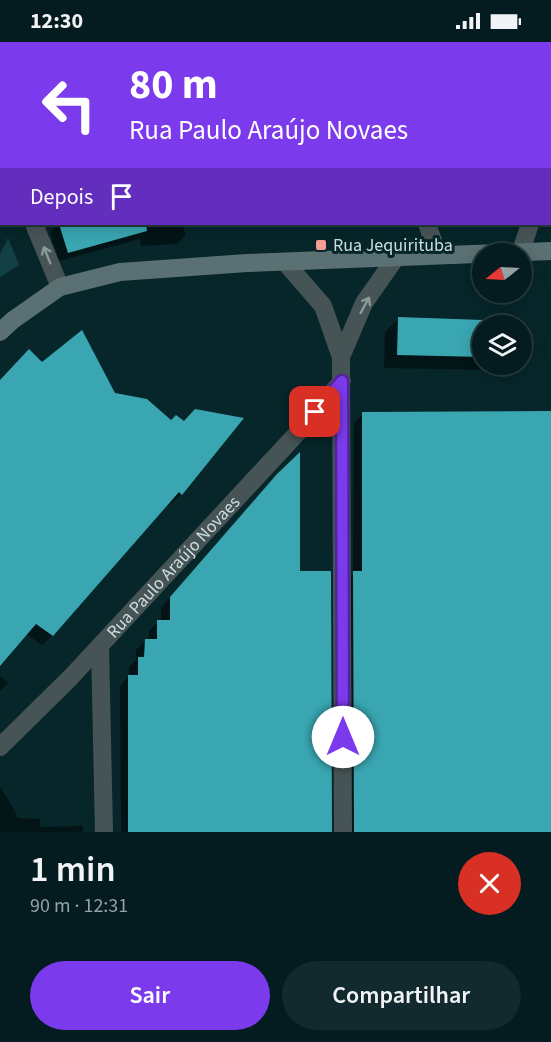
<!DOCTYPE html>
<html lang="pt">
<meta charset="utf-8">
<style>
body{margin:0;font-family:"Source Sans 3",sans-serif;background:#12292d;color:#f1f3f6;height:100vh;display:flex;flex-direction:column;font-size:22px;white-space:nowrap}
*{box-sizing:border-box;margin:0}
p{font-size:20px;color:#97a1a5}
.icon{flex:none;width:33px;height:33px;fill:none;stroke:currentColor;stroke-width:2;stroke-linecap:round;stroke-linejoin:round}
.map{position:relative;height:790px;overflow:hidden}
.sheet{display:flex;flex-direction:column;background:#041c20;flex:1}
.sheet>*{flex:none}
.guide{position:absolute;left:0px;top:0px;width:552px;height:183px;box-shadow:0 3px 15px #0003,0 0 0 2px #253a3e;background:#7c3aed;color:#fff;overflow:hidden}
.needle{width:39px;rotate:252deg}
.fabs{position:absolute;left:472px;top:201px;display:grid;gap:12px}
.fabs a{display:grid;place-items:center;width:60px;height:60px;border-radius:50%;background:#041c20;box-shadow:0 3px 15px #0003,0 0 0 2px #253a3e;font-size:30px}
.pin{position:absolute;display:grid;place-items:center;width:51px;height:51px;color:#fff;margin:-26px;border-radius:12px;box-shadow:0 3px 9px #0006}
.me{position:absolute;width:66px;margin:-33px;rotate:0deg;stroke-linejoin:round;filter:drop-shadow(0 0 4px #0008)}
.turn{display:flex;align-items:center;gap:21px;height:126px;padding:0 30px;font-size:27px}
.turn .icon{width:78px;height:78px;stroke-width:2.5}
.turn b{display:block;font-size:42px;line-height:51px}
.then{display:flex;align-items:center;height:57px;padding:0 30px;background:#0003;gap:12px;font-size:22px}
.round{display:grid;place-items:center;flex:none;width:63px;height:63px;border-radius:32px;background:#12292d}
.headline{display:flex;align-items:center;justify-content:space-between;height:102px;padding:0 30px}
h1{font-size:36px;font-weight:600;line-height:45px}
.action{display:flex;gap:12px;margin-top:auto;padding:12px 30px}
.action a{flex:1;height:69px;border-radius:36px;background:#7c3aed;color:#fff;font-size:24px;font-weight:600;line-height:69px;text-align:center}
.action a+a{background:#12292d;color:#f1f3f6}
.status{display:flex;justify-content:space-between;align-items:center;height:42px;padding:0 30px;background:#041c20;direction:ltr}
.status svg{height:16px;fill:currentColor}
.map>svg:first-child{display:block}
.green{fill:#124045}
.shadow{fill:#0007}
.building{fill:#39a6b1}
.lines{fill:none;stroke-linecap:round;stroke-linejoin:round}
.street{stroke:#475455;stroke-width:18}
.secondary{stroke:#5b7072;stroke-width:18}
.oneway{stroke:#8a999a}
.route-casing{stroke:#51269a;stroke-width:15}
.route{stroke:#7c3aed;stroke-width:10}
.poi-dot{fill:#f59c95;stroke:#06262a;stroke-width:2}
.labels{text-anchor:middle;stroke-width:6;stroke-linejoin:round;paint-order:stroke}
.poi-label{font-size:18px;fill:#cddee0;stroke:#06262a;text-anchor:start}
.street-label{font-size:18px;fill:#cddee0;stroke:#06262a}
</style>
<div class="status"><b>12:30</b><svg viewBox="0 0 49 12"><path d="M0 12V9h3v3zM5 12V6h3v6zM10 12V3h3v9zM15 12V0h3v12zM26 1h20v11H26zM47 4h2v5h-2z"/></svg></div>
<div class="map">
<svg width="551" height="790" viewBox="0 0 551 790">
<rect width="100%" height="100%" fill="#06262a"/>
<path class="green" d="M8,196L19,223L0,235V212Z"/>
<path class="shadow" d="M0,0H34L2,2L0,74Z
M84,0H315L316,2H84Z
M388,0H479L476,2Z
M59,182H182L186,193L177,202L141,204L140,197L59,219L50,190Z
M398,277L509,280V284H483V322H503L497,328L384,326L385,290Z
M28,309L41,322L114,352L171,380L242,377L181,452L171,462L168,460L52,593L42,603L25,591L0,621V338Z
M551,371V790H346L344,540L353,532L354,381L363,372Z
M268,443L298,531L330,790H121L120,644L129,634V625L136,618V608L145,599H148L149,589L158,580H161V566Z
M0,634L8,641L0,649Z
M0,744L16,771L17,776L40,777V785L83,784V790H0Z"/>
<path class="building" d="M59,182H146L147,189L68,211Z
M398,275L483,278V315L397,313Z
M82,288L115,351L147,357L171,378L176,373L184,379L195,367L244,376L182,453L179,450L53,594L36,582L0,624V338L29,307L42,320Z
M551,369V790H354L353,529H362V370Z
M300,410V529H331L332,790H128V633H138V615H144L145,597H157V578H170V555L277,432Z"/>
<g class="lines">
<g class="street">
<path d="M348,0L349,2"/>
<path d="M67,2L68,0"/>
<path d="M550,114L551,112"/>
<path d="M0,145L2,141"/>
<path d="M34,182L60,245"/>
<path d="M427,182L438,212"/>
<path d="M521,209L530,182"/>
<path d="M285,220L323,264L341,315L343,790"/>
<path d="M341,315L364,261L397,214"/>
<path d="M100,604L104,790"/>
<path id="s1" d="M0,705L70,636L302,386L342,339"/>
</g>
<path class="secondary" d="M0,290L13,278L60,245L120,230L247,221L551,209"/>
</g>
<defs><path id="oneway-shaft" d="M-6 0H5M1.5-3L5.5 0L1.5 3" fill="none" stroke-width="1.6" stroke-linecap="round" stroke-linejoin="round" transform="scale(1.5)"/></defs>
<g class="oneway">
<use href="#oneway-shaft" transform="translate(47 213) rotate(-112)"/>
<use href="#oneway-shaft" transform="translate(365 263) rotate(-61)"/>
</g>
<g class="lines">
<g class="route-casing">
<path id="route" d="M315,370L342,339L343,695"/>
</g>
<use href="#route" class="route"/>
</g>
<rect class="poi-dot" x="315" y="197" width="12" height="12" rx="3"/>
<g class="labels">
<g class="poi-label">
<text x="333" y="209">Rua Jequirituba</text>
</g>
<g class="street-label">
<text dy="6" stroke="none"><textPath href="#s1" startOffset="250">Rua Paulo Araújo Novaes</textPath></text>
</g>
</g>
</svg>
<div class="fabs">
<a><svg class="needle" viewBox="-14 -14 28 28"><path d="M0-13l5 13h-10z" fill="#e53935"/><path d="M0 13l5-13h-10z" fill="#97a1a5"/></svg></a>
<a><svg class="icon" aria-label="layers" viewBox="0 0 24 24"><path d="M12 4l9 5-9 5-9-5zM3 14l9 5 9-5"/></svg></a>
</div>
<div class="pin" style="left:315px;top:370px;background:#d93025"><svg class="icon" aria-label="arrive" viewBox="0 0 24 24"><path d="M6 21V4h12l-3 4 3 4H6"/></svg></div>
<svg class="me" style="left:343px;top:695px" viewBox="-20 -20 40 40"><circle r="19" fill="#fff"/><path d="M0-13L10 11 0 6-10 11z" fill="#7c3aed"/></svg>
<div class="guide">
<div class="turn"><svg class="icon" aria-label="left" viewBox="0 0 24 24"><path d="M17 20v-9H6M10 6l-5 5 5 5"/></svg><div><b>80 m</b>Rua Paulo Araújo Novaes</div></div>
<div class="then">Depois<svg class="icon" aria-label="arrive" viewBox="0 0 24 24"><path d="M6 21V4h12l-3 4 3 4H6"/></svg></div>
</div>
</div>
<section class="sheet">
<div class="headline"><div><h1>1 min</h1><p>90 m · 12:31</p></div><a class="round" style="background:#d93025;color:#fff"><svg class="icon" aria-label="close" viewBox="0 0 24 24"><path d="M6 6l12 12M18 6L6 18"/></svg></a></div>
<div class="action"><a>Sair</a><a>Compartilhar</a></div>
</section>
